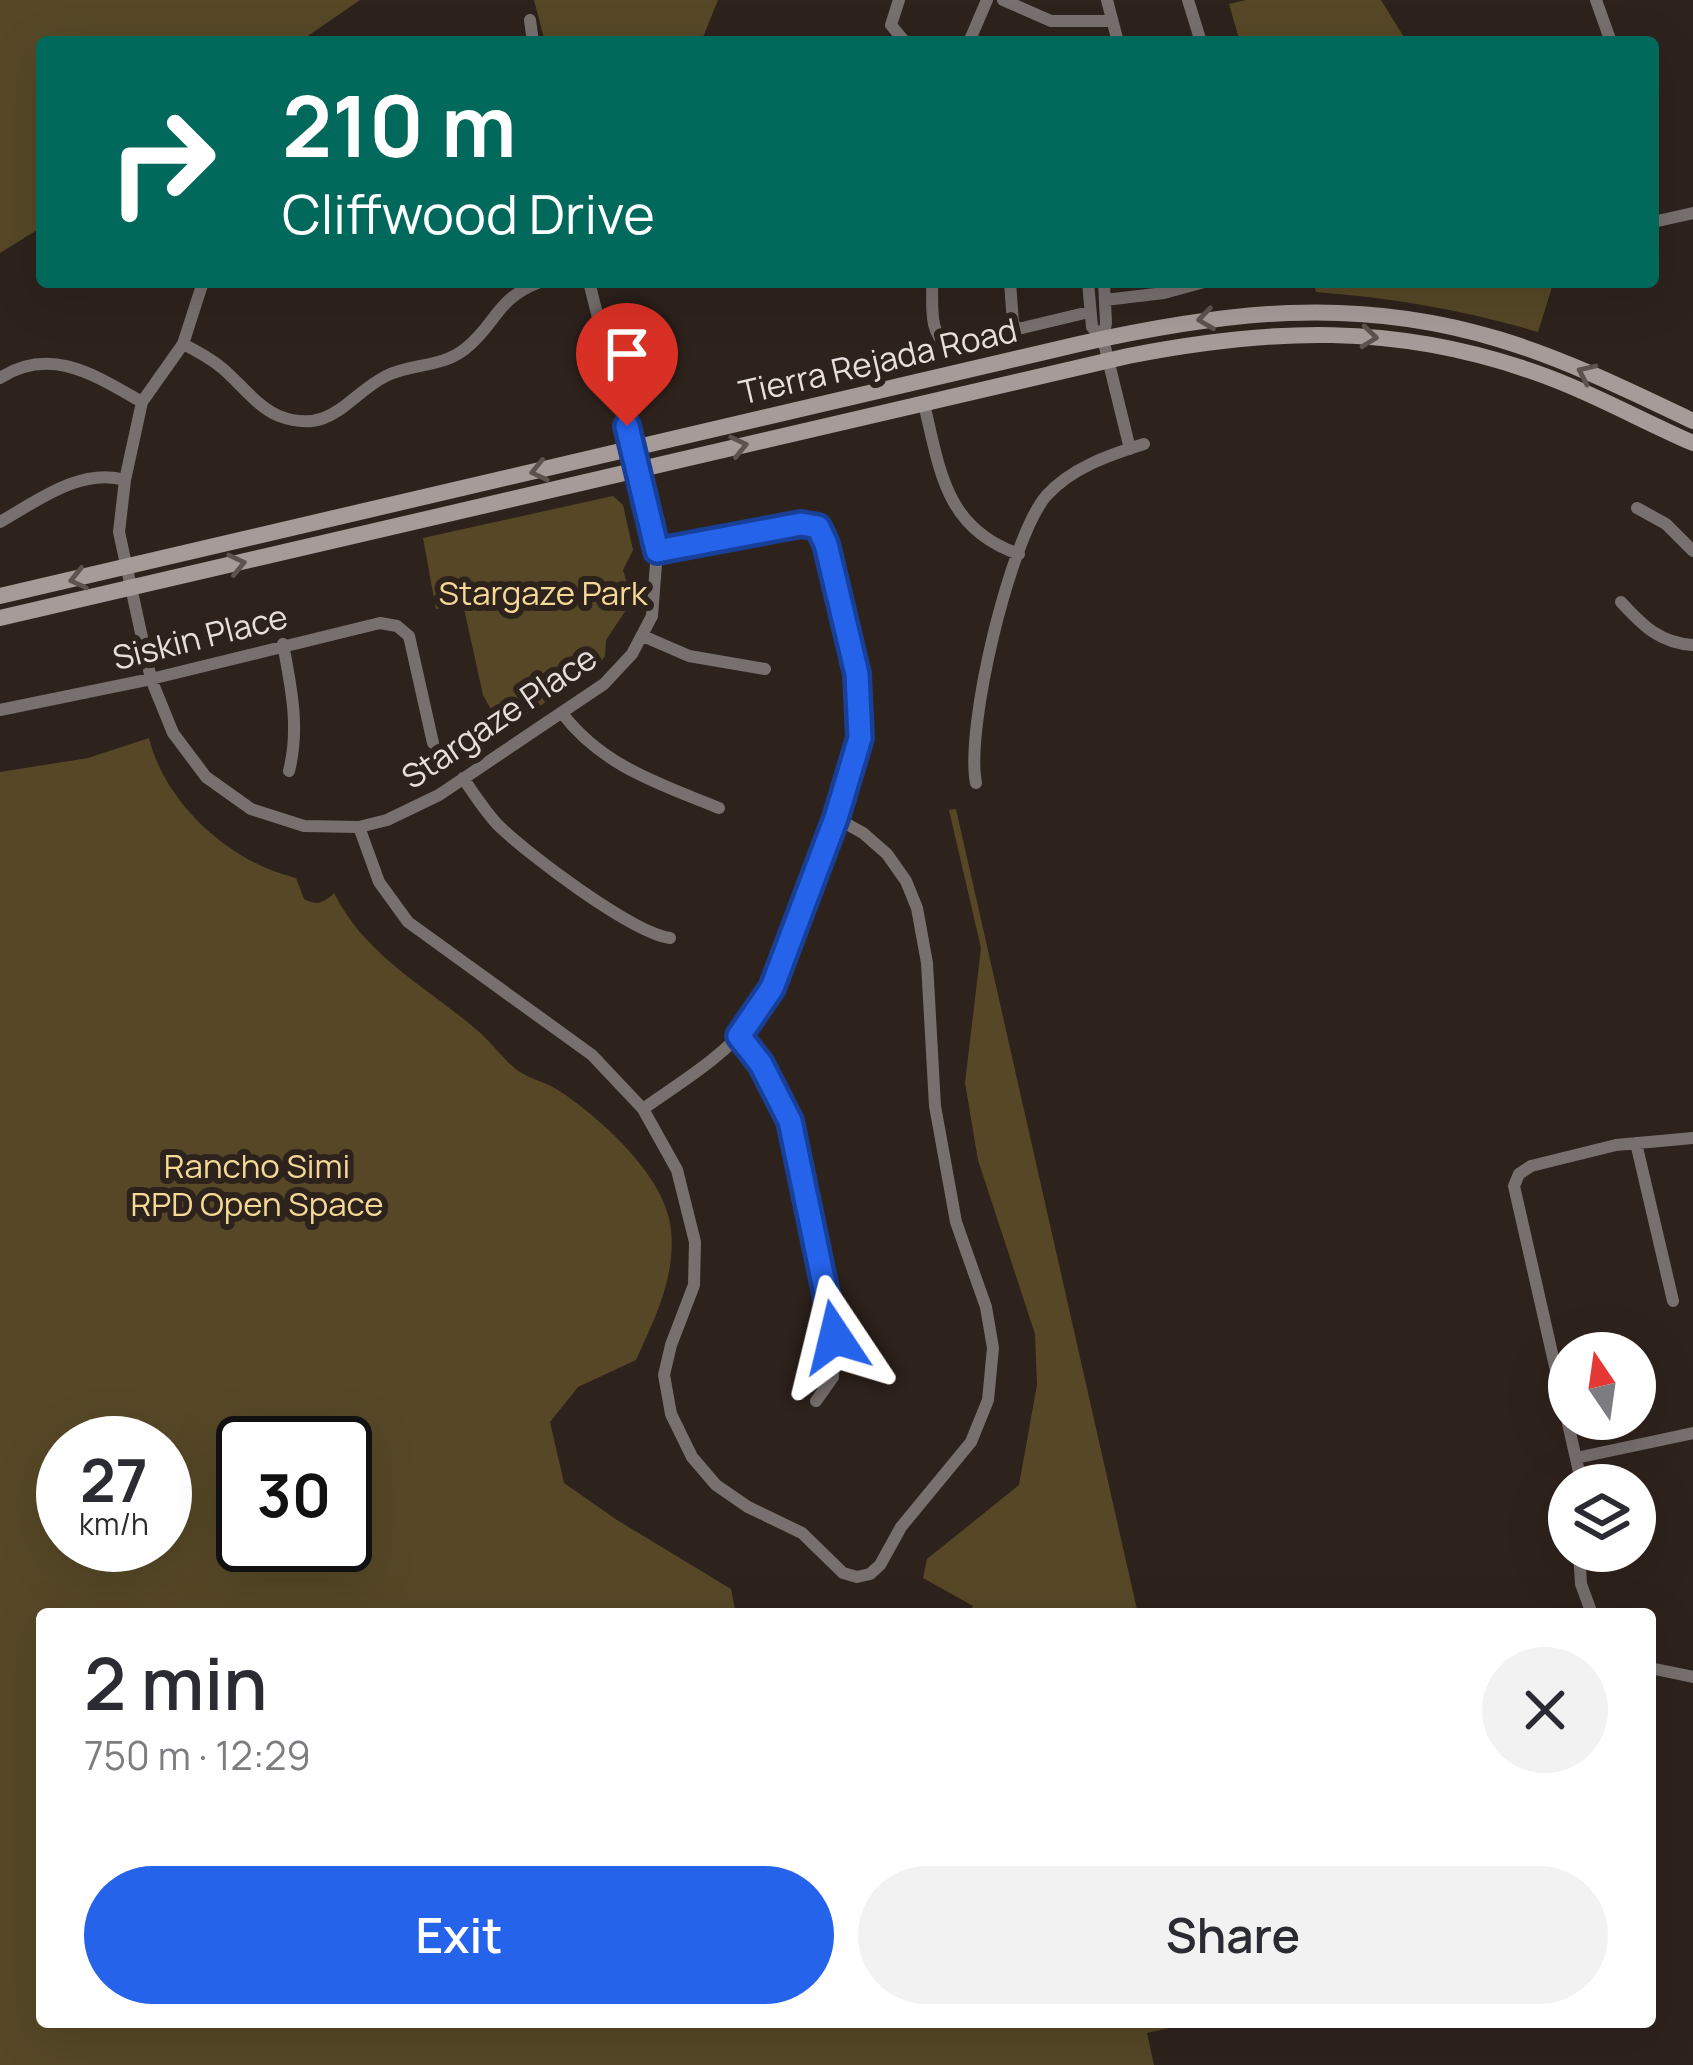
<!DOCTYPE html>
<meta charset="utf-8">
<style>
body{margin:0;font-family:Manrope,sans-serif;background:#f2f2f3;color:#2b2b33;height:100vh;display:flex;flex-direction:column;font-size:45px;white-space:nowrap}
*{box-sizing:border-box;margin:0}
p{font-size:39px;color:#7c7c81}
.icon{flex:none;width:66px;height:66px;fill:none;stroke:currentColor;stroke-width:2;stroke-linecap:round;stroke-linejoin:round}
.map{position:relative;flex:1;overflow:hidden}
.details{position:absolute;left:36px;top:1608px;width:1620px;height:420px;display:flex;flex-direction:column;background:#fff;border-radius:12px;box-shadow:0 12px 48px #0002}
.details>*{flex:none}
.banner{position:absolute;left:36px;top:36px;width:1623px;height:252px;border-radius:12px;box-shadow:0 12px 48px #0002;background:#00695c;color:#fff;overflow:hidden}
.needle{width:78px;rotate:347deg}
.fabs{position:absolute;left:1548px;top:1332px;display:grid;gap:24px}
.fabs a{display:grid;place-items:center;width:108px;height:108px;border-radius:50%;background:#fff;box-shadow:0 12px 48px #0002;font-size:60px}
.speed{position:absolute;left:36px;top:1416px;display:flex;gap:24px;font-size:60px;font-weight:700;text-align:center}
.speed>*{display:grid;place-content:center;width:156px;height:156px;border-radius:50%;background:#fff;box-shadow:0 12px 48px #0002;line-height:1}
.speed small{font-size:30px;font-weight:400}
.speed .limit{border:6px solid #111;border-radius:18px;background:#fff;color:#111}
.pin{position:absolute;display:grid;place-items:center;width:102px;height:102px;color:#fff;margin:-123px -51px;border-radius:50% 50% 50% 0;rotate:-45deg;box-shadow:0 0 12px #0007}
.pin .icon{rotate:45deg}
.me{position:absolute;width:132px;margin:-66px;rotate:350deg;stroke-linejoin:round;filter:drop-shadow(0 0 9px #0008)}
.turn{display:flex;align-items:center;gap:42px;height:252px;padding:0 48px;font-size:54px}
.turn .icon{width:156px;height:156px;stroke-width:2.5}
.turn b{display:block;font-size:84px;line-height:102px}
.round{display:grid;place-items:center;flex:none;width:126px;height:126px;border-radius:63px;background:#f2f2f3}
.headline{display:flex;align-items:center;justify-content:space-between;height:204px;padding:0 48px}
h1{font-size:72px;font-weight:600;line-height:90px}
.action{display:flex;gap:24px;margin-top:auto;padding:24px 48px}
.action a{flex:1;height:138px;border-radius:72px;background:#2563eb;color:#fff;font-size:48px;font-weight:600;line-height:138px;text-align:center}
.action a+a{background:#f2f2f3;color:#2b2b33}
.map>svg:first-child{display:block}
.green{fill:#564827;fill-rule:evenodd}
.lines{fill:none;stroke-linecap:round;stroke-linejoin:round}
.minor{stroke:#78706f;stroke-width:12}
.secondary{stroke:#a79b99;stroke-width:16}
.oneway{stroke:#5e524e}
.route-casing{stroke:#184099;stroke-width:30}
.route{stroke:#2563eb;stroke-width:21}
.labels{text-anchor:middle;stroke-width:12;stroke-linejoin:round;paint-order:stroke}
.street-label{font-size:33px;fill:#e7dfdb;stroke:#2e221c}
.park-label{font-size:33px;fill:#f4d996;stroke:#2e221c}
</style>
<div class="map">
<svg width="1693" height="2065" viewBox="0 0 1693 2065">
<rect width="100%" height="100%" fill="#2e221c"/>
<path class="green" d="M0,0H360L299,42H42V227L0,253Z
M534,0H718L701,42H545Z
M1246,0H1381L1407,42H1240L1229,4Z
M1313,282H1552L1553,284L1538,332C1464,310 1393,298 1316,292Z
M613,496L623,505L633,550L623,570L632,601L606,640L605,656L596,667L580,672L569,688L502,729L483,695L463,604L436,609L423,538Z
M149,738C165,804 231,863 296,878L304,899C317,906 324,903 334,893C366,957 426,986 478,1031C492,1043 503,1059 517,1070C529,1079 546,1082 558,1090C601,1118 666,1177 671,1229C676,1277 655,1318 636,1360L578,1387L550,1422L564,1483L617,1520L731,1589L736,1614H42V2022H1196L1147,2033L1154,2065H0V772L88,758ZM63,1443H165V1545H63ZM243,1443H345V1545H243Z
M956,809L1138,1614H969L973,1606L923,1578L927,1559L1019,1485L1037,1385L1035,1334L978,1160L965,1083L981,948L949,810Z"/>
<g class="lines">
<path class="minor" d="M899,0L891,25L905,42
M1003,0L1051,21H1111
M1107,0L1118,42
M1188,0L1201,42
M1596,0L1611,42
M530,20L533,42
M969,42L987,0
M1653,222L1693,213
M932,282C933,304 928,333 948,346
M1010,282L1013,323L1018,329L1089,312
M1088,282L1092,327L1103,339
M1104,282L1106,323L1103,339L1130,449
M1105,300L1164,293L1204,282
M183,344C197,351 210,358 222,368C240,383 257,407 279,416C332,436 348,395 386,376C412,363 441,368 465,349C497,324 495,299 540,282
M0,378C51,345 96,376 142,402
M142,402L125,480L119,532L151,679L173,733L206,777L251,809L304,826L359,827L387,820L439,795L604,684L632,654L652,616L657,551L589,282
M142,402L183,344L203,282
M924,404C940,470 945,529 1019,554
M1637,508L1666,524L1693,551
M0,522C37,501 81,467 125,480
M1621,602C1643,626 1660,643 1693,645
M643,636L689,656L765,669
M283,644C291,687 300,728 289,771
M0,710L151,679L380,623L397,626L409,636L433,743
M562,713C602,766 660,784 719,808
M463,778C474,794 484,810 497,824C526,853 632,933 670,938
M976,783C965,728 1010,539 1046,496C1071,468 1109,455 1144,444
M359,827L379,882L408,922L592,1055L643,1109L677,1170L695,1242L694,1285L671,1345L664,1375L671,1414L692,1457L716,1485L748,1507L802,1533L843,1573L857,1577L870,1574L880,1565L901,1527L971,1442L988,1400L993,1348L986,1307L956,1222L935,1106L927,963L917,908L906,881L887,854L863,833L836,818
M739,1036L778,1092L801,1156L835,1337L833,1377L816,1401
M643,1109C679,1083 722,1058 750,1023C782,984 862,765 862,715C862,658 840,599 827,544L818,527L801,524L657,551
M1636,1143L1673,1301
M1576,1458L1693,1433
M1582,1485L1514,1186L1519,1174L1531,1166L1616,1145L1693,1138
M1579,1551L1581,1584L1592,1614
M1650,1668L1693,1677"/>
<path class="secondary" d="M0,596L1079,344C1223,312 1353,295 1498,339C1565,359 1630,391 1693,421
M0,618L1128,356C1270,328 1395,323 1534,372C1589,391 1640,420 1693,443"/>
</g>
<defs><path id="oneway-chevron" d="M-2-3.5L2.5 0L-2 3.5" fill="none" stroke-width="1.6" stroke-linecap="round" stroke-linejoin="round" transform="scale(3)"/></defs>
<g class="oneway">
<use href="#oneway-chevron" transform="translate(1206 319) rotate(172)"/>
<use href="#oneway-chevron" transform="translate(1369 337) rotate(6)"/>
<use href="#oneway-chevron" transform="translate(1586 373) rotate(-155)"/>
<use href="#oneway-chevron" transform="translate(739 446) rotate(-13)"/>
<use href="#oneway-chevron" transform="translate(539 471) rotate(167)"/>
<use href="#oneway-chevron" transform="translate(237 564) rotate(-13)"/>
<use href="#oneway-chevron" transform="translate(78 579) rotate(167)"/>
</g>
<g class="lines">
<g class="route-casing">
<path id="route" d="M627,426L657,551L801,524L818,527L826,544L857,674L860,738L836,818L772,988L739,1036L761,1064L790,1121L835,1337"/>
</g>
<use href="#route" class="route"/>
</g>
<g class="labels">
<g class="street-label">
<text transform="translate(878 361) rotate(-13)" y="12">Tierra Rejada Road</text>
<text transform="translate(200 637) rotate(-14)" y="12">Siskin Place</text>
<text transform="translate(499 717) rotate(-34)" y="12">Stargaze Place</text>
</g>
<g class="park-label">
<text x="543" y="605">Stargaze Park</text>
<text x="257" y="1178">Rancho Simi<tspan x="257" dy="38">RPD Open Space</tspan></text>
</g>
</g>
</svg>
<div class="fabs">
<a><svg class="needle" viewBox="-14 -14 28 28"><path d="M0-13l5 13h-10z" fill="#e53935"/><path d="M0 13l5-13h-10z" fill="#7c7c81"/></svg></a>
<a><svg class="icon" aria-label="layers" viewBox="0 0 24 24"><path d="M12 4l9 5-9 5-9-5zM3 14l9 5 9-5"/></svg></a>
</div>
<div class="speed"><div>27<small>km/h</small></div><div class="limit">30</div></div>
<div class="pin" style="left:627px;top:426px;background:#d93025"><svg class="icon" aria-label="arrive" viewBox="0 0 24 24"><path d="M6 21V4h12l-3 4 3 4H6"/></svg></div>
<svg class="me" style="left:835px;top:1337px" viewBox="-20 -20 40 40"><path d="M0-17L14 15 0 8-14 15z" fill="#2563eb" stroke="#fff" stroke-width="4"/></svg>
<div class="banner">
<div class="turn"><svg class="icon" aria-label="right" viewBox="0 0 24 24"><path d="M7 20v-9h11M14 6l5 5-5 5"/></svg><div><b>210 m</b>Cliffwood Drive</div></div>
</div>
<section class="details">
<div class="headline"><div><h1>2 min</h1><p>750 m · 12:29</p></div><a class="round"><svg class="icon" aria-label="close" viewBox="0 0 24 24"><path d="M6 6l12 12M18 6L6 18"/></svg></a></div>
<div class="action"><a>Exit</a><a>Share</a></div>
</section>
</div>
